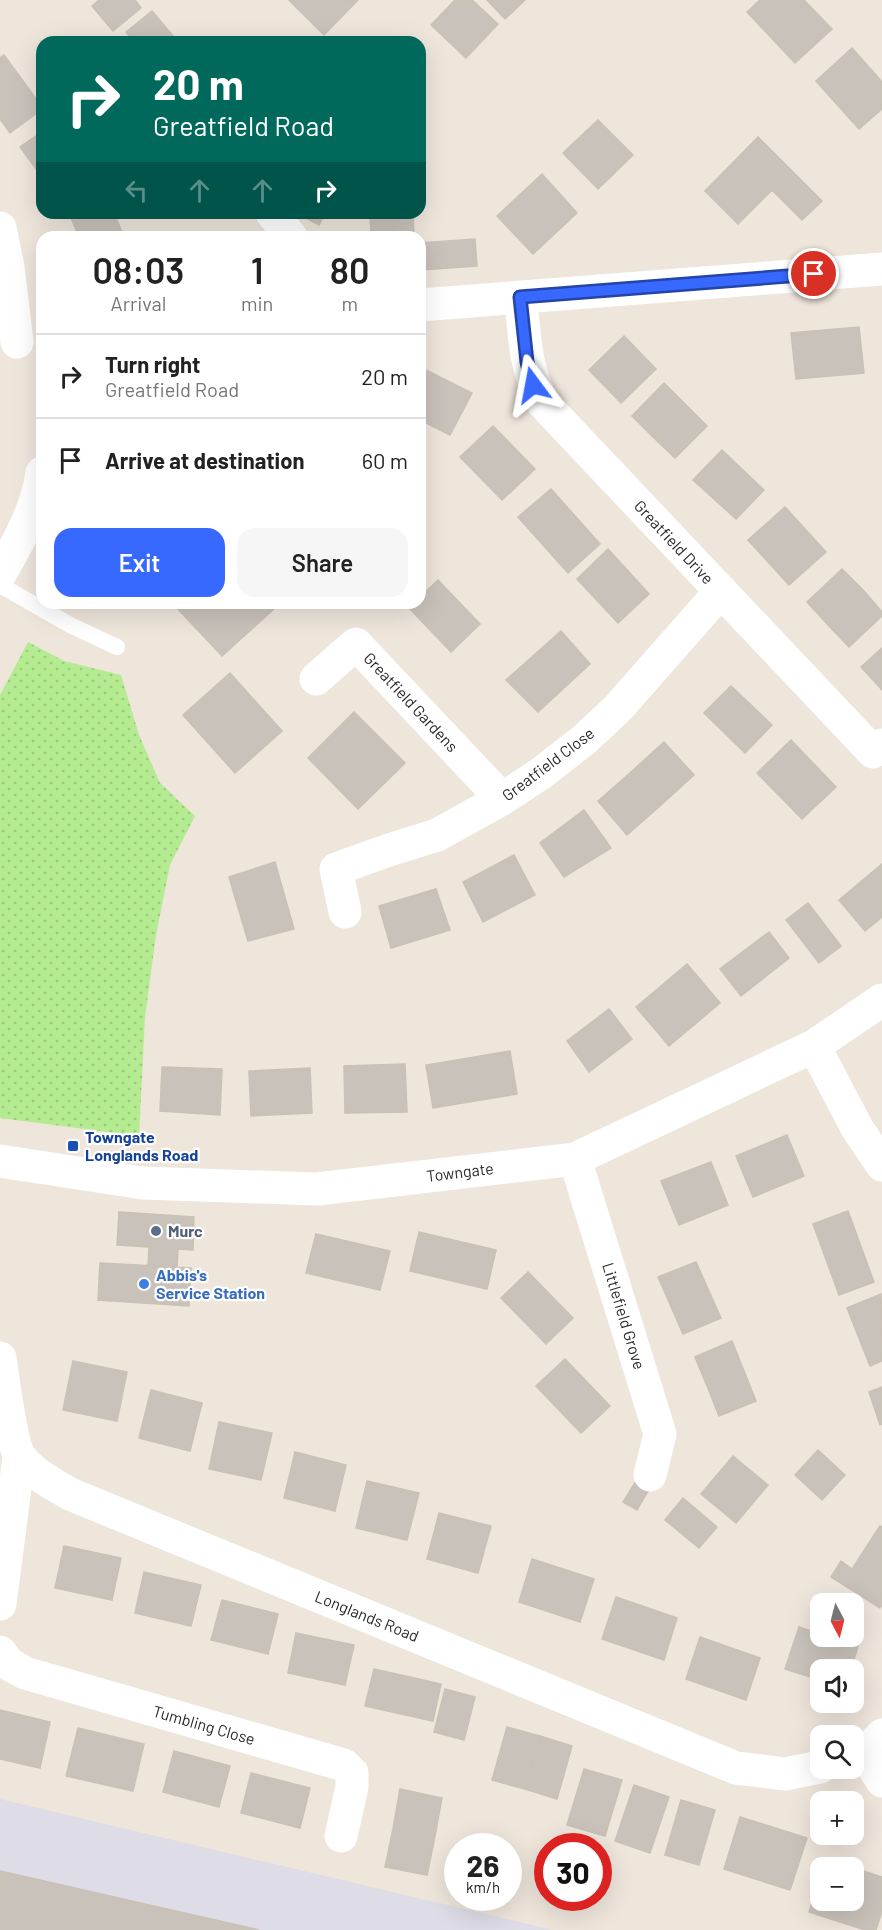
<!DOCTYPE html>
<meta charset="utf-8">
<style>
body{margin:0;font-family:Barlow,sans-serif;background:#f6f6f6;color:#222;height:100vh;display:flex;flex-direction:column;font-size:22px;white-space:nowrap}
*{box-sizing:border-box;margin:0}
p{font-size:20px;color:#767676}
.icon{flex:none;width:33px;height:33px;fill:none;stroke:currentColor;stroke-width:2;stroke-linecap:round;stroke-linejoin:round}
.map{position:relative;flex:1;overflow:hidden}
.side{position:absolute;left:36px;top:231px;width:390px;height:378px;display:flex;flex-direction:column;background:#fff;border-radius:18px;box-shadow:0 6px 24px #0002}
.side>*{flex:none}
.banner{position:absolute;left:36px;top:36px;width:390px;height:183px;border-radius:18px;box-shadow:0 6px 24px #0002;background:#00695c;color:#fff;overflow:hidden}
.needle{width:39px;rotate:173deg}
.controls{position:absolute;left:810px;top:1593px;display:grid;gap:12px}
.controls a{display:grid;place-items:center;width:54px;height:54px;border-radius:12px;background:#fff;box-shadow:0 6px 24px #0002;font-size:30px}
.speed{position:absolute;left:444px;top:1833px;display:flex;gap:12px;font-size:30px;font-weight:700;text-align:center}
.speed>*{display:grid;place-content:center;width:78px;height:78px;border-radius:50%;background:#fff;box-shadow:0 6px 24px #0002;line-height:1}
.speed small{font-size:15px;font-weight:400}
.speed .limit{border:9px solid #d22;background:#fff;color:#111}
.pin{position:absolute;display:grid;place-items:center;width:51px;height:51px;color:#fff;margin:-26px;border:3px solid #fff;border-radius:50%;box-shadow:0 2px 6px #0007}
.me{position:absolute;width:66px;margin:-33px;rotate:347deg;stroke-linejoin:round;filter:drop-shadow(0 0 4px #0008)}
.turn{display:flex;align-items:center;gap:21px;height:126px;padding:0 18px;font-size:27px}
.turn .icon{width:78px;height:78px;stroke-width:2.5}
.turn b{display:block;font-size:42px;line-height:51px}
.lanes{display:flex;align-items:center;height:57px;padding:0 18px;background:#0003;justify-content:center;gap:30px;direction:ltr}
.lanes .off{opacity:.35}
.eta{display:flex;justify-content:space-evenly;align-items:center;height:102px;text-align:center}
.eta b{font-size:36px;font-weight:600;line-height:42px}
.primary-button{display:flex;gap:12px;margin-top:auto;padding:12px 18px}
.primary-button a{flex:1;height:69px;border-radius:18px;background:#3768ff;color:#fff;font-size:24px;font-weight:600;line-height:69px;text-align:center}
.primary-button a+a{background:#f6f6f6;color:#222}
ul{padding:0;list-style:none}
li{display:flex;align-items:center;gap:18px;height:84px;padding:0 18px;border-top:2px solid #e0e0e0}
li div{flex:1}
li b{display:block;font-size:22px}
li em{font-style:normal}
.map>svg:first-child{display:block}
.industrial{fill:#dedce6}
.park{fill:url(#park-dots)}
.building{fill:#c9c2bb;stroke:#cac1b4;stroke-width:1.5}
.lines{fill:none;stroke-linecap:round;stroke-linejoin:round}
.lane{stroke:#fff;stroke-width:16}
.street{stroke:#fff;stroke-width:33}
.secondary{stroke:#fff;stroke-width:33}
.route-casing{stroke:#2444a6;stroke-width:15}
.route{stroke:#3768ff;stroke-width:10}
.transit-dot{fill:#1a4fb4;stroke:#fff;stroke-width:2}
.service-dot{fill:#5c6f8a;stroke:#fff;stroke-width:2}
.shop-dot{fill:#3f7fe0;stroke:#fff;stroke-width:2}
.labels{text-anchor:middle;stroke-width:4.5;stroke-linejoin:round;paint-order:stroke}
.street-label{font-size:16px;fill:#2a2a2a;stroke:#fff}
.transit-label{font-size:16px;font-weight:bold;fill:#164399;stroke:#fff;text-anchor:start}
.service-label{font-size:16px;font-weight:bold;fill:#4e5e75;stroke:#fff;text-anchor:start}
.shop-label{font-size:16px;font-weight:bold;fill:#366cbe;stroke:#fff;text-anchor:start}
</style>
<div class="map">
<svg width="882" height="1930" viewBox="0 0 882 1930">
<defs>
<pattern id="park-dots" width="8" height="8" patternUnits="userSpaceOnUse" patternTransform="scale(1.5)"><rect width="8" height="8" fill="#b5eb91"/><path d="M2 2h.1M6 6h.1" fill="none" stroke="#9cca7d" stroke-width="1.8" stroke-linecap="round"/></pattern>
</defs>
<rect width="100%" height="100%" fill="#eee5db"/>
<path class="industrial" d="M0,1799L553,1930H0Z"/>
<path class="park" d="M28,642L64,661L121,675L139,735L160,783L195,816L170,865L156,935L145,1017L139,1136L0,1118V695Z"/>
<path class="building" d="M99,0H135L141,8L113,31L92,6Z
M289,0H358L324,35Z
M455,0H472L498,24L466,58L431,25Z
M487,0H525L505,19Z
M760,0H804L832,29L795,63L747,12Z
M152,11L178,42H134L126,32Z
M852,48L882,82V109L859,129L816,81Z
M4,55L42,107V109L10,133L0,119V58Z
M598,120L633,155L598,189L563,153Z
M42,132V177L20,147Z
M758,137L822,201L802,220L772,190L738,224L705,191Z
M542,174L577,213L533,254L497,216Z
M69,213H114L124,237H79Z
M297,213H325L319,225Z
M370,213H413L414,237H371Z
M243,233V237H207Z
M475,239L477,266L421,270L420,243Z
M859,327L864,373L796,379L791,333Z
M624,336L656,369L621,403L589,370Z
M420,367L472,393L450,435L420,420Z
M664,383L686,405L653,437L632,416Z
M686,405L707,426L675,458L653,437Z
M493,426L535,469L502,500L460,457Z
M722,450L764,490L736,519L693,480Z
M551,489L600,544L568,573L518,517Z
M785,507L826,552L789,585L748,540Z
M608,549L649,594L618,623L577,579Z
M842,569L864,591L828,625L807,602Z
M438,580L480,624L451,652L409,608L414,603H420V597Z
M864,591L882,612V616L849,647L828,625Z
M183,603H270L275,608L222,656L177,608Z
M561,631L590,664L538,712L506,680Z
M882,648V690L861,667Z
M230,673L282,731L235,773L183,715Z
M731,686L772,725L745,753L704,713Z
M354,712L405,763L358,809L308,758Z
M791,740L836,787L802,819L757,773Z
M664,742L694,775L661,805L631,772Z
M631,772L661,805L627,835L598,801Z
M584,810L611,848L564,877L540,843Z
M514,855L535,895L483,922L463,882Z
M275,862L294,929L248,941L229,877Z
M882,864V917L865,931L839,900Z
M436,889L450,930L391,948L379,906Z
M808,903L841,946L819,963L786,920Z
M769,932L789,958L741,996L720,969Z
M687,964L720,1003L669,1046L636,1007Z
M609,1009L632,1039L589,1072L567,1041Z
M510,1051L517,1094L433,1108L426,1065Z
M405,1064L407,1112L345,1113L344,1066Z
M162,1067L222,1069L220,1115L160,1111Z
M310,1068L312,1113L251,1116L249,1071Z
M787,1135L804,1176L753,1197L736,1156Z
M711,1162L728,1205L679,1225L661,1181Z
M848,1211L874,1282L839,1295L813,1224Z
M119,1212L194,1217L193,1250L178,1249L177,1267L148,1266L149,1247L117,1245Z
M419,1232L496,1250L487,1289L410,1271Z
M316,1234L390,1251L380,1290L306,1273Z
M696,1262L721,1318L683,1334L658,1277Z
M100,1263L191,1268L189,1306L98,1300Z
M528,1272L573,1318L546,1344L501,1298Z
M881,1294L882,1361L870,1366L847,1308Z
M732,1341L744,1371L707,1386L695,1357Z
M565,1359L610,1406L581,1433L536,1386Z
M73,1361L127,1372L117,1421L63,1410Z
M744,1371L756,1401L719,1416L707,1386Z
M882,1387V1424L880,1425L869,1392Z
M151,1390L202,1403L190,1451L139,1438Z
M219,1422L272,1433L261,1480L209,1469Z
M818,1450L845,1475L822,1500L795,1475Z
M295,1452L346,1465L335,1511L284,1498Z
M733,1456L768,1485L736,1523L701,1494Z
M638,1478L651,1486L637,1510L623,1502Z
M367,1481L419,1493L407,1540L356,1528Z
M683,1498L717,1527L699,1548L665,1520Z
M439,1513L491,1526L478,1573L427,1559Z
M880,1526L882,1527V1605L880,1608L831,1577L841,1561L852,1569Z
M64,1546L121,1558L112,1600L55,1588Z
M532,1559L594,1579L580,1622L519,1602Z
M144,1572L201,1585L191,1626L135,1613Z
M616,1597L677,1618L664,1660L602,1639Z
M222,1600L278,1614L268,1654L211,1640Z
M799,1627L820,1634V1636H829L858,1646L851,1670H820V1680L785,1669Z
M296,1633L354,1645L345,1685L288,1673Z
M700,1637L760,1658L746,1700L686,1679Z
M374,1669L441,1684L433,1721L365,1706Z
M445,1689L475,1697L464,1740L434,1732Z
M0,1710L50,1722L40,1768L0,1759Z
M507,1727L540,1736L525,1789L492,1780Z
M78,1728L144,1744L133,1791L66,1776Z
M540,1736L572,1746L557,1799L525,1789Z
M174,1751L230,1766L219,1807L163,1792Z
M584,1769L622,1780L605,1836L567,1825Z
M251,1773L310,1788L300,1828L241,1813Z
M634,1785L669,1797L650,1853L615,1841Z
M400,1789L442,1798L435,1836L393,1829Z
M681,1800L715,1810L699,1865L665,1855Z
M740,1817L807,1838L790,1890L724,1869Z
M393,1829L435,1836L427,1875L385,1867Z
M826,1859L853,1868H823Z
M854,1868L882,1877V1911L876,1930H865L809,1912L820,1876V1900H854Z
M0,1871L259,1930H0Z"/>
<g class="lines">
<path class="lane" d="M0,585L70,625L117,647"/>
<path class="street" d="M272,213L291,237
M0,228L8,267L17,342
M521,297C524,334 525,369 543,403L873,752L882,745
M420,305L882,269
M0,574C18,543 37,509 42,473
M316,679L356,644L502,799
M345,912L336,869L386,851L437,835L502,799L540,774L585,739L618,708L721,591
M814,1046L857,1128L882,1165
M575,1159L660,1434L650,1475
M0,1358C3,1376 11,1446 21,1458C33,1474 53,1484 70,1494L736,1768L785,1774L820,1767
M0,1604L19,1457
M0,1652L9,1664L25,1673L344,1765L352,1773V1787L341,1836
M865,1754L882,1781
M854,1758L865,1754L882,1735"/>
<path class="secondary" d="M0,1161L143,1183L317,1189L575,1159L814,1046L882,1000"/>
</g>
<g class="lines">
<g class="route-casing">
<path id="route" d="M533,385L527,362L520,297L814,274"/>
</g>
<use href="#route" class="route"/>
</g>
<rect class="transit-dot" x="67" y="1140" width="12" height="12" rx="3"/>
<circle class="service-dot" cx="156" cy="1231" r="6"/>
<circle class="shop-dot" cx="144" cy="1284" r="6"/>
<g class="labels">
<g class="street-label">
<text transform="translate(674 542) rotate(47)" y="6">Greatfield Drive</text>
<text transform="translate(411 702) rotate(47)" y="6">Greatfield Gardens</text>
<text transform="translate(548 764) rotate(-37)" y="6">Greatfield Close</text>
<text transform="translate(460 1172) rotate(-7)" y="6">Towngate</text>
<text transform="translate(624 1316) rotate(73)" y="6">Littlefield Grove</text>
<text transform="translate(367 1616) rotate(22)" y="6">Longlands Road</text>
<text transform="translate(204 1725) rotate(16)" y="6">Tumbling Close</text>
</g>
<g class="transit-label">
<text x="85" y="1143">Towngate<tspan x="85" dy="18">Longlands Road</tspan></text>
</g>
<g class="service-label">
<text x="168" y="1237">Murc</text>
</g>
<g class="shop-label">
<text x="156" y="1281">Abbis's<tspan x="156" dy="18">Service Station</tspan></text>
</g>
</g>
</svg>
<div class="controls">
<a><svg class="needle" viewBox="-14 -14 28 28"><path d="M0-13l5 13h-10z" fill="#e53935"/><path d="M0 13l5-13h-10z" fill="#767676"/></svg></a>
<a><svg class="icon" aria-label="sound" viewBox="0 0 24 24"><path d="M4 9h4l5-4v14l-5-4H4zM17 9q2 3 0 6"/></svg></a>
<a><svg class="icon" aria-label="search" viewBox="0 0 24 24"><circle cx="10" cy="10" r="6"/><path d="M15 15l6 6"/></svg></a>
<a>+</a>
<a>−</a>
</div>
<div class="speed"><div>26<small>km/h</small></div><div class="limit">30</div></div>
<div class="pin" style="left:814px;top:274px;background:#d93025"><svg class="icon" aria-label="arrive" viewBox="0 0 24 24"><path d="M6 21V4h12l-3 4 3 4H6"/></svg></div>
<svg class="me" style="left:533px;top:385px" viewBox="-20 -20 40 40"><path d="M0-17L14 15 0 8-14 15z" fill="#3768ff" stroke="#fff" stroke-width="4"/></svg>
<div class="banner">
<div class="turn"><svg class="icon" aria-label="right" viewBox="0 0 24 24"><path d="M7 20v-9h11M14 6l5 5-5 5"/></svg><div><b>20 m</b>Greatfield Road</div></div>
<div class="lanes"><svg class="icon off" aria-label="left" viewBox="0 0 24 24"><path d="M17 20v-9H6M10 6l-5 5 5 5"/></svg><svg class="icon off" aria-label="ahead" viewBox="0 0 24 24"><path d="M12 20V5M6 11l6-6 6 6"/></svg><svg class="icon off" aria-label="ahead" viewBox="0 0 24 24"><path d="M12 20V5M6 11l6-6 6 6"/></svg><svg class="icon" aria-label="right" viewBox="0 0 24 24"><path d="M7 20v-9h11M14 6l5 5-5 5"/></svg></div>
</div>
<section class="side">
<div class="eta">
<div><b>08:03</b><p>Arrival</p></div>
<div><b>1</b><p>min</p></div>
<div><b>80</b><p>m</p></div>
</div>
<ul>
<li><svg class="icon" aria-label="right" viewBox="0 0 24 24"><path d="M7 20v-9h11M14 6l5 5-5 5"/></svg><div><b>Turn right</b><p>Greatfield Road</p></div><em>20 m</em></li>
<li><svg class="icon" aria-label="arrive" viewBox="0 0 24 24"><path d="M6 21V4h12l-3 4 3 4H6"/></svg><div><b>Arrive at destination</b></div><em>60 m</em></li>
</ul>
<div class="primary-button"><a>Exit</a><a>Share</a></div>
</section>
</div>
